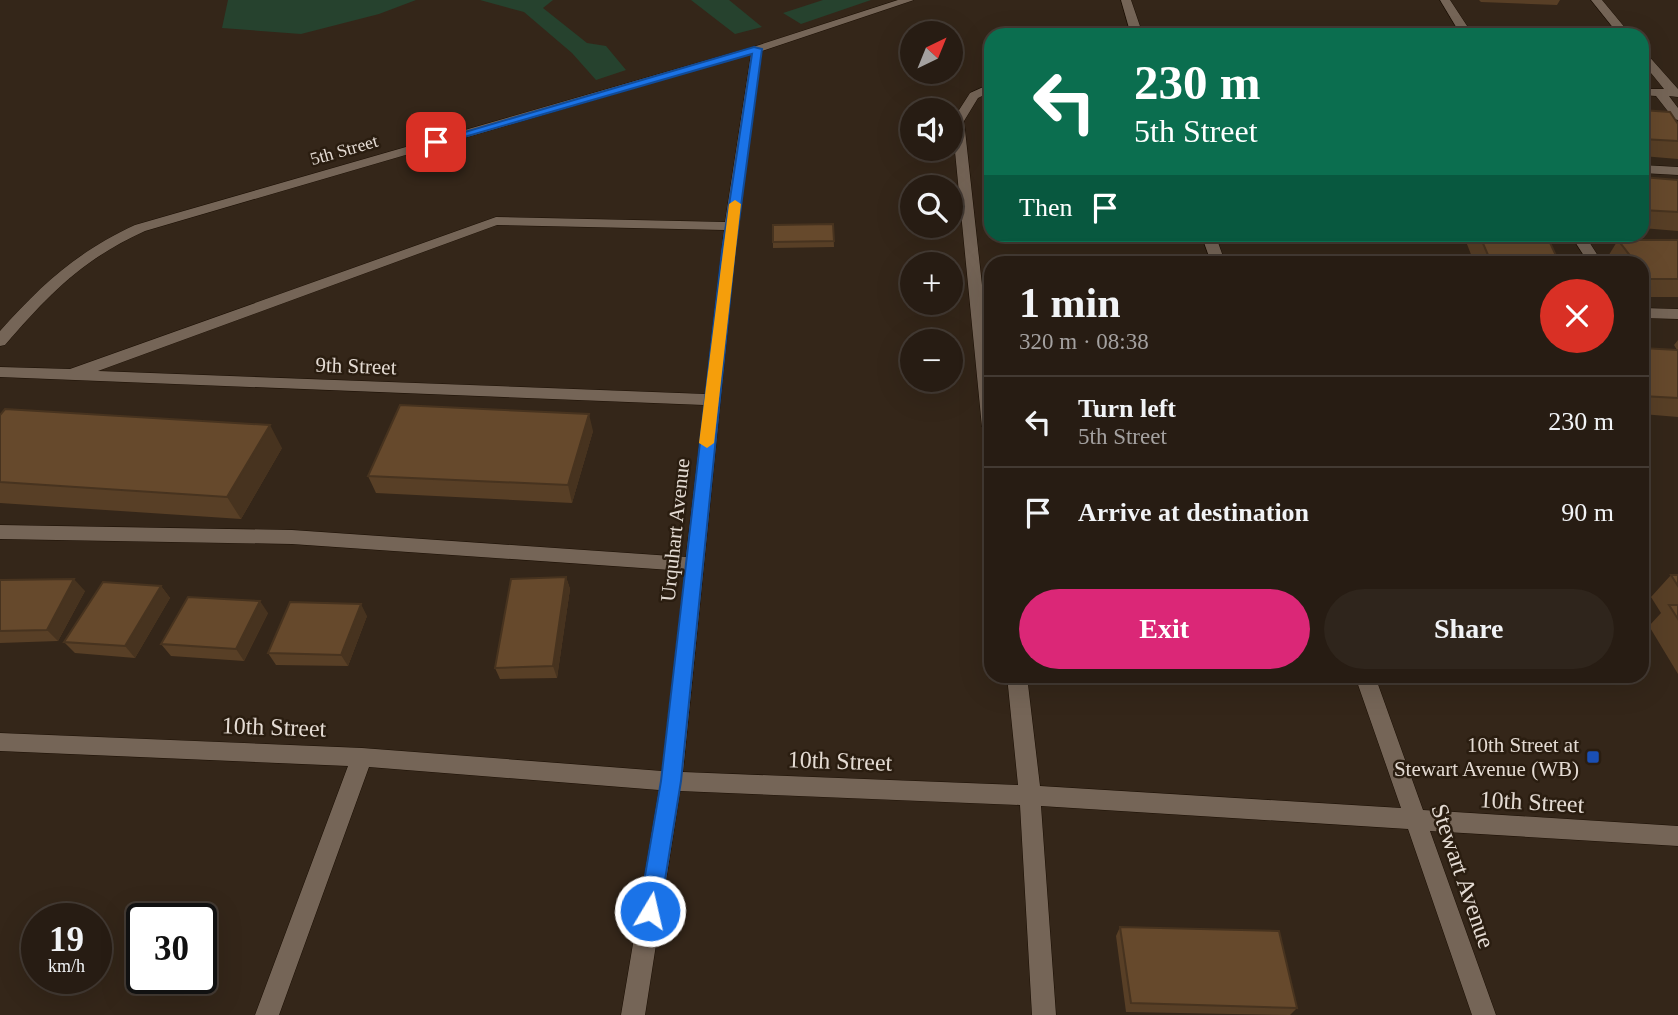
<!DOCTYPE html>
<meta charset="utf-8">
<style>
body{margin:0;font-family:"Times New Roman",serif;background:#2f251c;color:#f1f3f6;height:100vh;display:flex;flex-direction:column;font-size:26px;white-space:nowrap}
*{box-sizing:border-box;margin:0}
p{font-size:23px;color:#a4a1a0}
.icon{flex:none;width:38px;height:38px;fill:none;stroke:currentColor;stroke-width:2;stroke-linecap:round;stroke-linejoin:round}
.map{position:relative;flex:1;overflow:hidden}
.sheet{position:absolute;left:984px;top:256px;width:665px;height:427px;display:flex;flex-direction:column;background:#271c13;border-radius:21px;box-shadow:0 7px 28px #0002,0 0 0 2px #433a33}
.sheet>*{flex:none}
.guide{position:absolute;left:984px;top:28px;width:665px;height:214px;border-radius:21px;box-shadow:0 7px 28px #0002,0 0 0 2px #433a33;background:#0b6e4f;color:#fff;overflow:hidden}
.needle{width:46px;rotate:43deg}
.fabs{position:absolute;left:900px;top:21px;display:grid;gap:14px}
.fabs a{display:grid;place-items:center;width:63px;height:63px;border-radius:50%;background:#271c13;box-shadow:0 7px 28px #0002,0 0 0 2px #433a33;font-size:35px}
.speed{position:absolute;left:21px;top:903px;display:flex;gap:14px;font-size:35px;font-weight:700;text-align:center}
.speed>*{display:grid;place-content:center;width:91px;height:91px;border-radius:50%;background:#271c13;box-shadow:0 7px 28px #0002,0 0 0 2px #433a33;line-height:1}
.speed small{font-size:18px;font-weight:400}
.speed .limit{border:4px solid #111;border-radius:10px;background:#fff;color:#111}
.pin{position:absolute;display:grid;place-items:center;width:60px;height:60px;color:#fff;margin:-30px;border-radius:14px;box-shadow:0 4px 10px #0006}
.me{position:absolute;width:77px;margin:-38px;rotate:9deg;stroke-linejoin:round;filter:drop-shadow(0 0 5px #0008)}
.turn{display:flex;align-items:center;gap:24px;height:147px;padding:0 35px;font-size:32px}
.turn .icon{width:91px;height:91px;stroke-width:2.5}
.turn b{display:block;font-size:49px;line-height:60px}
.then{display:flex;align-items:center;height:66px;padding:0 35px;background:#0003;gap:14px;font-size:26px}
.round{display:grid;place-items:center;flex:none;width:74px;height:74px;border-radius:37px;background:#2f251c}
.overview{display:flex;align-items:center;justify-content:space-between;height:119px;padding:0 35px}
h1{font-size:42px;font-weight:700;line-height:52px}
.primary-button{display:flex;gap:14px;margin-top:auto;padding:14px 35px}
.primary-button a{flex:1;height:80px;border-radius:42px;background:#db2777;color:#fff;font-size:28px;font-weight:700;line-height:80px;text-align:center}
.primary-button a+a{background:#2f251c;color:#f1f3f6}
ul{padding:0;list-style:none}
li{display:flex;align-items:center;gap:21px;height:91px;padding:0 35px;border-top:2px solid #433a33}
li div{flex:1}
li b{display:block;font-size:26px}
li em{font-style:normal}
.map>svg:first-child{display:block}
.green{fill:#26422e}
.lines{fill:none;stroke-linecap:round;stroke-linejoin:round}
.minor-casing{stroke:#1b0f04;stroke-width:1}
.minor{fill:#756557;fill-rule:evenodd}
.wall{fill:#583f26}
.shaded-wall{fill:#47331f}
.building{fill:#66492c;stroke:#47331f;stroke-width:2}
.route{fill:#1a73e8;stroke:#114b97;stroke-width:2}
.slow{fill:#f59e0b}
.transit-dot{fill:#1a4fb4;stroke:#2a1d10;stroke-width:2.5}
.labels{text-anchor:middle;stroke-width:5;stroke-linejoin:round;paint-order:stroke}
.far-street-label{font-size:18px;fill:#e4dbd3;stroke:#2a1d10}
.street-label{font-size:21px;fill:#e4dbd3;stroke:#2a1d10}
.poi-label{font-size:21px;fill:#e4dbd3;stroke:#2a1d10;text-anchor:end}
.near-street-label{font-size:24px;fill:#e4dbd3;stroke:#2a1d10}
</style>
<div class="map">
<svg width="1678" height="1015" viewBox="0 0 1678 1015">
<rect width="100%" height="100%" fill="#342619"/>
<path class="green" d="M228,0H416L379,14L301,34L222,28Z
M480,0H553L543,8L587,43L606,46L626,70L596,80L572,53L524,12Z
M691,0H729L762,27L735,34Z
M823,0H871L801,24L783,13Z"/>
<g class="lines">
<g class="minor-casing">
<path id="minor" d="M898,0H914L762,51L738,226L683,772L1018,785L1007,676H1027L1040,786L1401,808L1355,676H1375L1423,810L1678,826V846L1430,831L1496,1015H1472L1408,829L1041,806L1056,1015H1032L1020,805L680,791L645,1015H621L659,790L369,767L279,1015H255L348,766L0,751V733L362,748L662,771L685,571L292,544L0,539V525L292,530L686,557L704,405L0,377V367L70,369L496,217L725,222L751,54L145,231C83,259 49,294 5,345L0,346V331C42,284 77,252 135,225L753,47ZM497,225L724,230L705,394L98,371Z
M1121,0H1131L1143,35H1131Z
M1440,0H1450L1473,35H1461Z
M1591,0H1602L1631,35H1619Z
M1642,52L1646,53L1678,89V97L1669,96L1678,108V120L1674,119L1656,96L1642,95V89H1664L1642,62Z
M990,84V92L978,98L964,121L990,358V433L982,427L952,121L970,93Z
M1642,165L1678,167V175L1642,173Z
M1201,234H1215L1225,262H1211Z
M1570,234H1584L1602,262H1588Z
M1642,308L1678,309V319L1642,318Z"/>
</g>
<use href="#minor" class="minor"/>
</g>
<path class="wall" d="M1479,0H1560L1557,5L1481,2Z
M1642,110L1678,124V159L1642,156Z
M1642,177L1678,180V231L1642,228Z
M833,224L834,247L773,248V225Z
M1463,234H1546L1559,262H1474Z
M1618,240H1678V297H1642V262H1611L1607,258Z
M1678,340V417L1642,414V348L1677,350L1674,345Z
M0,415L282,448L241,519L0,503Z
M593,431L572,503L376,493L368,476Z
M1671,575H1678V674L1649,626L1661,613L1651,597Z
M566,577L570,589L557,678L500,679L495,668Z
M0,580L85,591L58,641L0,643Z
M161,586L170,598L135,658L75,653L64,642Z
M268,613L244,661L171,656L161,644Z
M367,616L348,666L276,665L268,653Z
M1120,927L1297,1008L1290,1015L1126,1012L1116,936Z"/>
<path class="shaded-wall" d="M589,414L593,431L572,503L568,485Z
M270,425L282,448L241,519L227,497Z
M566,577L570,589L557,678L553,666Z
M74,579L85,591L58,641L47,630Z
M161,586L170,598L135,658L125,646Z
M260,601L268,613L244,661L236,649Z
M361,604L367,616L348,666L341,655Z"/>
<path class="building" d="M1642,110L1670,112L1678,124V141L1642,139Z
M1642,177L1678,180V212L1642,210Z
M833,224L834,241L773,242V225Z
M1479,234H1546L1559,262H1491Z
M1618,240H1678V279H1648L1642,271V262H1635Z
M1642,348L1678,350V398L1642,396Z
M400,405L589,414L568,485L368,476Z
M5,409L270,425L227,497L0,482V415Z
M1671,575H1678V586Z
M566,577L553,666L495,668L511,579Z
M74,579L47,630L0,631V580Z
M103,582L161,586L125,646L64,642Z
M188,597L260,601L236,649L161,644Z
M290,602L361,604L341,655L268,653Z
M1669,605H1678V619Z
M1120,927L1279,931L1297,1008L1131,1003Z"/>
<path class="route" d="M754,47L762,49L735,251L681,781L660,911L657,918L650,921L642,918L639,911L661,781L722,251L752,54L440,144L431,142Z"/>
<path class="slow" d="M735,200L741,204L714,443L707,448L699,443L729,204Z"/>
<rect class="transit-dot" x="1586" y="750" width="14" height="14" rx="3.5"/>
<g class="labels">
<g class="far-street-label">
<text transform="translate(344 150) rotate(-16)" y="6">5th Street</text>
</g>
<g class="street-label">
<text transform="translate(356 366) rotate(2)" y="7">9th Street</text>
<text transform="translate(675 530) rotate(-84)" y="7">Urquhart Avenue</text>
</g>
<g class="poi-label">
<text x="1579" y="752">10th Street at<tspan x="1579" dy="24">Stewart Avenue (WB)</tspan></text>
</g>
<g class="near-street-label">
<text transform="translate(274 727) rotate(2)" y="8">10th Street</text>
<text transform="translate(840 761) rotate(2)" y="8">10th Street</text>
<text transform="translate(1532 802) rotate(3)" y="8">10th Street</text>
<text transform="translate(1463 876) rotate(71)" y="8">Stewart Avenue</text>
</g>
</g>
</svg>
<div class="fabs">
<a><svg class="needle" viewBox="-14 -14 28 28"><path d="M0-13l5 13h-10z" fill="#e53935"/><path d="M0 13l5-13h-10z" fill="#a4a1a0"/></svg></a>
<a><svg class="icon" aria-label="sound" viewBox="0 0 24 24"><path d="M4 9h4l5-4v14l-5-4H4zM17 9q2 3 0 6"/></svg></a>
<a><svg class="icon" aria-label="search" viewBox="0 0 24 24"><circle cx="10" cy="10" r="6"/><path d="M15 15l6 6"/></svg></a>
<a>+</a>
<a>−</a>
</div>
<div class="speed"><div>19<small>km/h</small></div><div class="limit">30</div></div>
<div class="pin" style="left:436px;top:142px;background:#d93025"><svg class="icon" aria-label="arrive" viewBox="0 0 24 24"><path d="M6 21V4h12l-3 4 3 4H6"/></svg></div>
<svg class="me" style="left:650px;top:911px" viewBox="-20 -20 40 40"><circle r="17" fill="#1a73e8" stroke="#fff" stroke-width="3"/><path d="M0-11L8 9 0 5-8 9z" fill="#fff"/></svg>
<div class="guide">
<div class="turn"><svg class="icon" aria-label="left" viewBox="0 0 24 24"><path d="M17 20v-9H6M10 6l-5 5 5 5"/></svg><div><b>230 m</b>5th Street</div></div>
<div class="then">Then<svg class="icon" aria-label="arrive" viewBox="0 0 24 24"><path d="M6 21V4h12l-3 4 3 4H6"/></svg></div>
</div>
<section class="sheet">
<div class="overview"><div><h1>1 min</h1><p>320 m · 08:38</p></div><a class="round" style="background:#d93025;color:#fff"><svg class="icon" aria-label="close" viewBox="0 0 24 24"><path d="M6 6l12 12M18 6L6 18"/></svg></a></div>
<ul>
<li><svg class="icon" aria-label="left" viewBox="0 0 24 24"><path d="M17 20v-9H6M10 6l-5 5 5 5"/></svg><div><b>Turn left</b><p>5th Street</p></div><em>230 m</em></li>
<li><svg class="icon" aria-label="arrive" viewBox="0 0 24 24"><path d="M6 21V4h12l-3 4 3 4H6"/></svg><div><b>Arrive at destination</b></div><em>90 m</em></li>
</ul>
<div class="primary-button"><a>Exit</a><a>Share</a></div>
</section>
</div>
